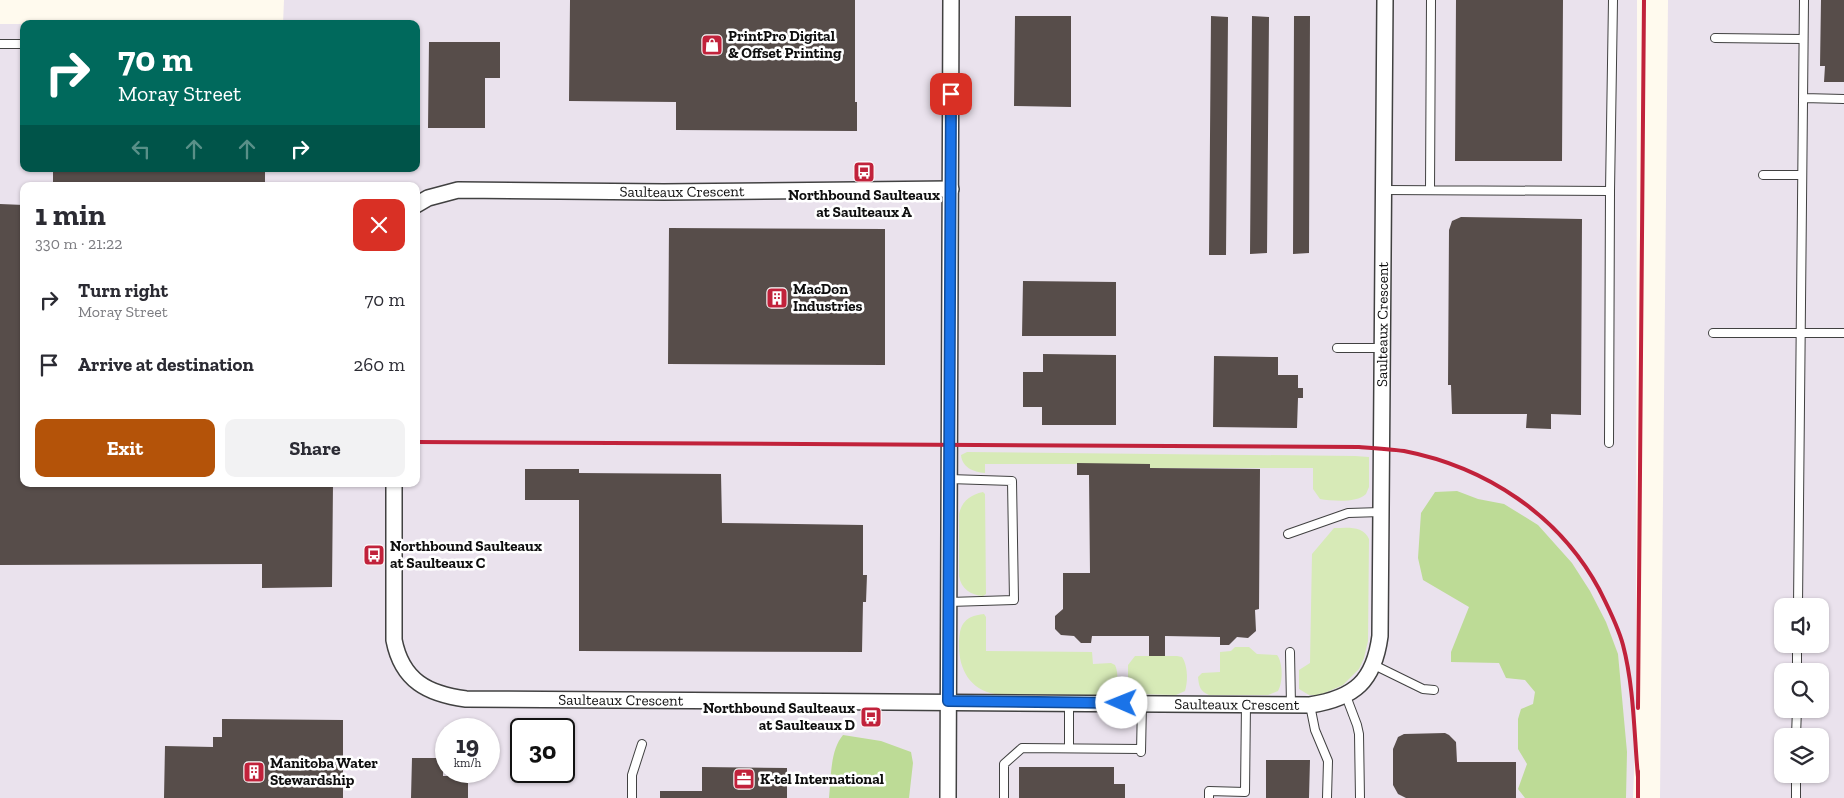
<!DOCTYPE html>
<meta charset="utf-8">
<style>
body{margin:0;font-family:"Zilla Slab",serif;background:#f2f2f3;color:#2b2b33;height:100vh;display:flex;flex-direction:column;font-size:19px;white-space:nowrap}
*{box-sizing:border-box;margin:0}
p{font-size:16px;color:#7c7c81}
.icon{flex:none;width:28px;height:28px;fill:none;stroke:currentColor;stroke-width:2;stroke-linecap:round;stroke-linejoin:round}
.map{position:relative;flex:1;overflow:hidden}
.panel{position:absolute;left:20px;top:182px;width:400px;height:305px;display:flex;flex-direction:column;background:#fff;border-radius:10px;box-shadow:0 1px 4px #0004}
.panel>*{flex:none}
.hud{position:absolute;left:20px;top:20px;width:400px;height:152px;border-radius:10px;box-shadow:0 1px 4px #0004;background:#00695c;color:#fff;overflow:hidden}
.tools{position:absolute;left:1774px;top:598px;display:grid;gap:10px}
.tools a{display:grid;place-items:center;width:55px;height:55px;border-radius:10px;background:#fff;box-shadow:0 1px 4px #0004;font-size:25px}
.speed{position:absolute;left:435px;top:718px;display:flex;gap:10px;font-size:25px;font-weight:700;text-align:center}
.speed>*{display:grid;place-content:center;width:65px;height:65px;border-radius:50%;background:#fff;box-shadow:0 1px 4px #0004;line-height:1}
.speed small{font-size:12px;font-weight:400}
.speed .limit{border:2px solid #111;border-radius:8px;background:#fff;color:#111}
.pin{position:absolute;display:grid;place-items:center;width:42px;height:42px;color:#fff;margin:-21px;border-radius:10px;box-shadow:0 2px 8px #0006}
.me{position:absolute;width:55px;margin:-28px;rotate:271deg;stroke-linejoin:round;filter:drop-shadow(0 0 4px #0008)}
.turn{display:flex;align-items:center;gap:18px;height:105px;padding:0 15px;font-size:22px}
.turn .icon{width:65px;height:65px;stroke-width:2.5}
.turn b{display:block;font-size:35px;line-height:42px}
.lanes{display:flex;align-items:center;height:48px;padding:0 15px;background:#0003;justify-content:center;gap:25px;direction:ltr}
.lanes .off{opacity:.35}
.round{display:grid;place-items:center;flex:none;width:52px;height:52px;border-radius:10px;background:#f2f2f3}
.summary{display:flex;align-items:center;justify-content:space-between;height:85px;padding:0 15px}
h1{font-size:30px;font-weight:700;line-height:38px}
.cta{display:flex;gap:10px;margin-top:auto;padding:10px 15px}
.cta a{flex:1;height:58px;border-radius:10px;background:#b45309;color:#fff;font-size:20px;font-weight:700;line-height:58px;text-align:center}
.cta a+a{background:#f2f2f3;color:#2b2b33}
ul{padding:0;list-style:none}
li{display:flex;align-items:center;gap:15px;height:65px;padding:0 15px}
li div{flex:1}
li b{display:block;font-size:19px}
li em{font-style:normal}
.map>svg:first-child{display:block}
.industrial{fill:#eae2ed;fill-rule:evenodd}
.green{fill:#d7eab7}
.forest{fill:#bddb96}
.building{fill:#574d4a}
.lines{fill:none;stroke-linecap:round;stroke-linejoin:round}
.service-casing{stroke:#414141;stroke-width:10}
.minor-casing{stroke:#414141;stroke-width:18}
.service{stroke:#fff;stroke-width:8}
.minor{stroke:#fff;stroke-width:15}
.rail{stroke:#c1223b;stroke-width:4}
.route-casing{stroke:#114b97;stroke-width:12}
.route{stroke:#1a73e8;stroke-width:9}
.labels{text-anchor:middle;stroke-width:5;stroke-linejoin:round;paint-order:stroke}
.poi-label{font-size:15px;font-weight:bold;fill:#0e0e0e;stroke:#fff;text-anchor:start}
.street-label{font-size:15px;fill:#0e0e0e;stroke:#fff}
</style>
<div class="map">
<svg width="1844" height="798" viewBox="0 0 1844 798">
<rect width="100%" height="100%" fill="#fffaee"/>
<path class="industrial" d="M284,0H1637L1636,722L1633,798H0V24H26H24V169H416V24H283ZM24,186H416V484H24ZM446,729H489V771H446ZM521,729H564V771H521Z
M1668,0H1844V798H1660ZM1782,606H1820V644H1782ZM1782,671H1820V709H1782ZM1782,736H1820V774H1782Z"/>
<path class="green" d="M967,452L1355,456L1369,457V487L1366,494C1357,503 1333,501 1320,499L1313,489V468H1150V464H985V473C973,472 962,467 961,455Z
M983,492L985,494L986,594L983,596C971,595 961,589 959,576V514C962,501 970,495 983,492Z
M1334,528C1347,528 1363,525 1369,539L1368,641L1364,658L1359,669L1343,685L1320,695H1309L1299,689V670L1310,663L1312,554Z
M984,614L986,617V651L1092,652L1093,664L1111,663L1115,665C1120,676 1117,691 1105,695L995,694C970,690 959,669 959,646C959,626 963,616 984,614Z
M1235,647H1249L1257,654L1277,655C1283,662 1283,683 1278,691L1268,695H1209C1200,691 1199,687 1198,677L1202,673L1220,672V652L1231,651Z
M1135,656H1177L1182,657C1188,666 1188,681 1185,691L1176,695L1135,694L1128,685V665Z"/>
<path class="forest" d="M1457,491L1478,499L1504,504L1538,525L1572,563L1590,591L1606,622L1618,654L1627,752L1626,798H1525L1518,789L1527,764L1518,749V719L1521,709L1533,704L1535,692L1525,680L1506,678L1499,663L1451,662V652L1469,607L1423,580L1418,558L1421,513L1435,492Z
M843,735L881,741L911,752L913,763L909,798H829C831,779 830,750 843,735Z"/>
<path class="building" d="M570,0H855V102H857V131L676,130V102L569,101Z
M1456,0H1563L1562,161H1455Z
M1821,0H1844V82H1824L1825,66H1820Z
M1015,16H1071V107L1014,106Z
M1211,16L1228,17L1226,255H1209Z
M1252,16L1269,17L1267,253L1250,254Z
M1294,16H1310L1309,253L1293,254Z
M429,42H500V78H485V128H428Z
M40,169H265V186H41V182H53V171L40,170Z
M0,204L24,205V484H333L332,587L262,588V564L0,565Z
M1461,217L1582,219L1581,415L1551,414V429L1526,428L1527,414H1452L1451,385H1448L1449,230L1452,221Z
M669,228L885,229V365L668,364Z
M1023,281L1116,282V336H1022Z
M1043,354L1116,355V425H1042V407H1023V372H1043Z
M1214,356L1278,357V375H1298V388H1303V398H1298L1297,428L1213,427Z
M1077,463L1150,464V468L1260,469L1259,609L1255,610L1256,631L1248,638L1237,637L1229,645H1220V637L1165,636V656H1149V636H1092L1091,643H1081L1074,636L1061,635L1055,629V616L1063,609V573H1090L1089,475H1077Z
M525,469H579V473L721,474L722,523L863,525V575H867L866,602H863L862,652L579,651V500H525Z
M222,719L343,720V798H164L165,746L213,747V737H222Z
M1445,733L1449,735L1456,742L1457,762H1516V798H1406L1398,794L1393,785V749L1398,737L1404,734Z
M412,758H443V776H468V798H411Z
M1266,760H1310L1309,798H1266Z
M702,767L787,768V798H660V791H702Z
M1019,767H1114V784H1125V798H1019Z"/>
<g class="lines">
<g class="service-casing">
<path id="service" d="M1715,38L1803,39
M0,44H24
M1803,98L1844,99
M1763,175H1802
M1384,190L1610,191
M1430,190L1431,0
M1713,333H1844
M1337,348H1383
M1609,443L1610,191L1613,0
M1288,534L1348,513L1381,512
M949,602L1014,600L1012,481L949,479
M1798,606L1804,0
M1290,652L1291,705
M1374,665L1423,689L1434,690
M1797,671V644
M1346,696L1357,725L1359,734L1360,798
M1310,705L1315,730L1328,761L1327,798
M1796,736L1797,709
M1069,748V703
M1141,752L1142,703
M632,798V775L642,744
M1004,798V764L1022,748L1141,749
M1209,798V791L1245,792L1246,704
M1796,798V774"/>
</g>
<g class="minor-casing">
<g id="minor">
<path id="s1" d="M416,205L428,198L458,190L664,192L951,189"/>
<path id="s2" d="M394,484V640C402,681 428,694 466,699L1310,705C1355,698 1374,681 1380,636L1385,0"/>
<path d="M948,798L951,0"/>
</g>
</g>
<use href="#service" class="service"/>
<use href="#minor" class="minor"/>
<path class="rail" d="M416,442L1359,447C1374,448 1390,449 1404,451C1486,467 1559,515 1599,589C1608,607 1618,626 1623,645C1634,687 1634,733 1638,777
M1638,708L1644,0
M1638,798V771"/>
</g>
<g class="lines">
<g class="route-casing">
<path id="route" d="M951,94L948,701L1122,703"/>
</g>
<use href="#route" class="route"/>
</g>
<defs>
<g id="shop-square" transform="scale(1.125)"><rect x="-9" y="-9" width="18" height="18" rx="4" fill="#c1223b" stroke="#fff"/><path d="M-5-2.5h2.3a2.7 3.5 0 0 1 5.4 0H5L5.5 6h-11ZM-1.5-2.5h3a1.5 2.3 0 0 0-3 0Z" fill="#fff"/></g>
<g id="bus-square" transform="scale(1.125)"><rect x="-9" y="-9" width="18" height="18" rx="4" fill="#c1223b" stroke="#fff"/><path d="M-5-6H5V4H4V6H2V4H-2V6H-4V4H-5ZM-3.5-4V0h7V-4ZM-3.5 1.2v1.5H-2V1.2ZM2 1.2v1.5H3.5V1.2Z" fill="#fff"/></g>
<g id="building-square" transform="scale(1.125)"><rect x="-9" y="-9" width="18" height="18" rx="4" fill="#c1223b" stroke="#fff"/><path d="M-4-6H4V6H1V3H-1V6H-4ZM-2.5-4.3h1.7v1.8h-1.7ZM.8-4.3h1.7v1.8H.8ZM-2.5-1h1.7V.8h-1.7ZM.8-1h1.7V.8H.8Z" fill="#fff"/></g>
<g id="office-square" transform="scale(1.125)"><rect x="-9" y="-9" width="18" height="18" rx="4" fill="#c1223b" stroke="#fff"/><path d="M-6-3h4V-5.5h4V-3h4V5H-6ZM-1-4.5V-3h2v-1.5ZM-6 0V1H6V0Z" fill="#fff"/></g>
</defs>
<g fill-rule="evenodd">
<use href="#shop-square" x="712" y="45"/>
<use href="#bus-square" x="864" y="172"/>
<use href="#building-square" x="777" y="298"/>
<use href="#bus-square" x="374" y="555"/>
<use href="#bus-square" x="871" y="717"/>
<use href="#building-square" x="254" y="772"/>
<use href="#office-square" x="744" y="779"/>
</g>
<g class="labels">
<g class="poi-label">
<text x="728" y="41">PrintPro Digital<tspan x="728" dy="17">&amp; Offset Printing</tspan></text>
<text x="864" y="200" text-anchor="middle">Northbound Saulteaux<tspan x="864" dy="17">at Saulteaux A</tspan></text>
<text x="793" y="294">MacDon<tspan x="793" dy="17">Industries</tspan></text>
<text x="390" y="551">Northbound Saulteaux<tspan x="390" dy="17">at Saulteaux C</tspan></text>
<text x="855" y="713" text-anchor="end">Northbound Saulteaux<tspan x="855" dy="17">at Saulteaux D</tspan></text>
<text x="270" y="768">Manitoba Water<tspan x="270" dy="17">Stewardship</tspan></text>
<text x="760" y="784">K-tel International</text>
</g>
<g class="street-label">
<text dy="5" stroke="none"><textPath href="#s1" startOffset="269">Saulteaux Crescent</textPath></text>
<text dy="5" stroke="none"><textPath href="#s2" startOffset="1521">Saulteaux Crescent</textPath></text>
<text dy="5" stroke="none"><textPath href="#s2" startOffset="412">Saulteaux Crescent</textPath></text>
<text dy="5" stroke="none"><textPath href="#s2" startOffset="1028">Saulteaux Crescent</textPath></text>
</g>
</g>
</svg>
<div class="tools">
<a><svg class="icon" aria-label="sound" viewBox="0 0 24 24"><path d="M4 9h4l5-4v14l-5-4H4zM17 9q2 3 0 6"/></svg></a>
<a><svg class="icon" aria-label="search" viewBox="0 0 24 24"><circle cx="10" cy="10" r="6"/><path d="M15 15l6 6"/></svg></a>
<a><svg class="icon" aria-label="layers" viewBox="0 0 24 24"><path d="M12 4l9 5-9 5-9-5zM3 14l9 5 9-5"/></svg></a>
</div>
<div class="speed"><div>19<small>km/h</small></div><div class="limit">30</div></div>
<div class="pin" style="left:951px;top:94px;background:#d93025"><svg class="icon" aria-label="arrive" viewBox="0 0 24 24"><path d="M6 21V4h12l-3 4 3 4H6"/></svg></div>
<svg class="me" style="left:1122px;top:703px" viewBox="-20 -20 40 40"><circle r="19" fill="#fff"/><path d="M0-13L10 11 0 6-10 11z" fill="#1a73e8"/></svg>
<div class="hud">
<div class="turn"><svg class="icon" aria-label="right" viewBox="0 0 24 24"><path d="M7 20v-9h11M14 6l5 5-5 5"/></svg><div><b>70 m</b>Moray Street</div></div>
<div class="lanes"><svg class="icon off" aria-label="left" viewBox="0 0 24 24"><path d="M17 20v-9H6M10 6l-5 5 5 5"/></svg><svg class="icon off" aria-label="ahead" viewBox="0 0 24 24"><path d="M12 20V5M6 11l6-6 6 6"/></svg><svg class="icon off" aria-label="ahead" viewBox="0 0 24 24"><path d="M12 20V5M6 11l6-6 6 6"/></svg><svg class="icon" aria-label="right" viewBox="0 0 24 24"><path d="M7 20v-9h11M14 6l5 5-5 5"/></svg></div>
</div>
<section class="panel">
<div class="summary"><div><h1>1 min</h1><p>330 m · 21:22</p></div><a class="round" style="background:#d93025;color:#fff"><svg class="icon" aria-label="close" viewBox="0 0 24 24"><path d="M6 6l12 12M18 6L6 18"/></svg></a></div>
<ul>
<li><svg class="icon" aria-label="right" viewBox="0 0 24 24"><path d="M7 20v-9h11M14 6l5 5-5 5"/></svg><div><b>Turn right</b><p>Moray Street</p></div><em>70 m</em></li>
<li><svg class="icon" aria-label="arrive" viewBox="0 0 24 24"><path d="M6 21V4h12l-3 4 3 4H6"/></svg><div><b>Arrive at destination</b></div><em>260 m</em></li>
</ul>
<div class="cta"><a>Exit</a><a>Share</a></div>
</section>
</div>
